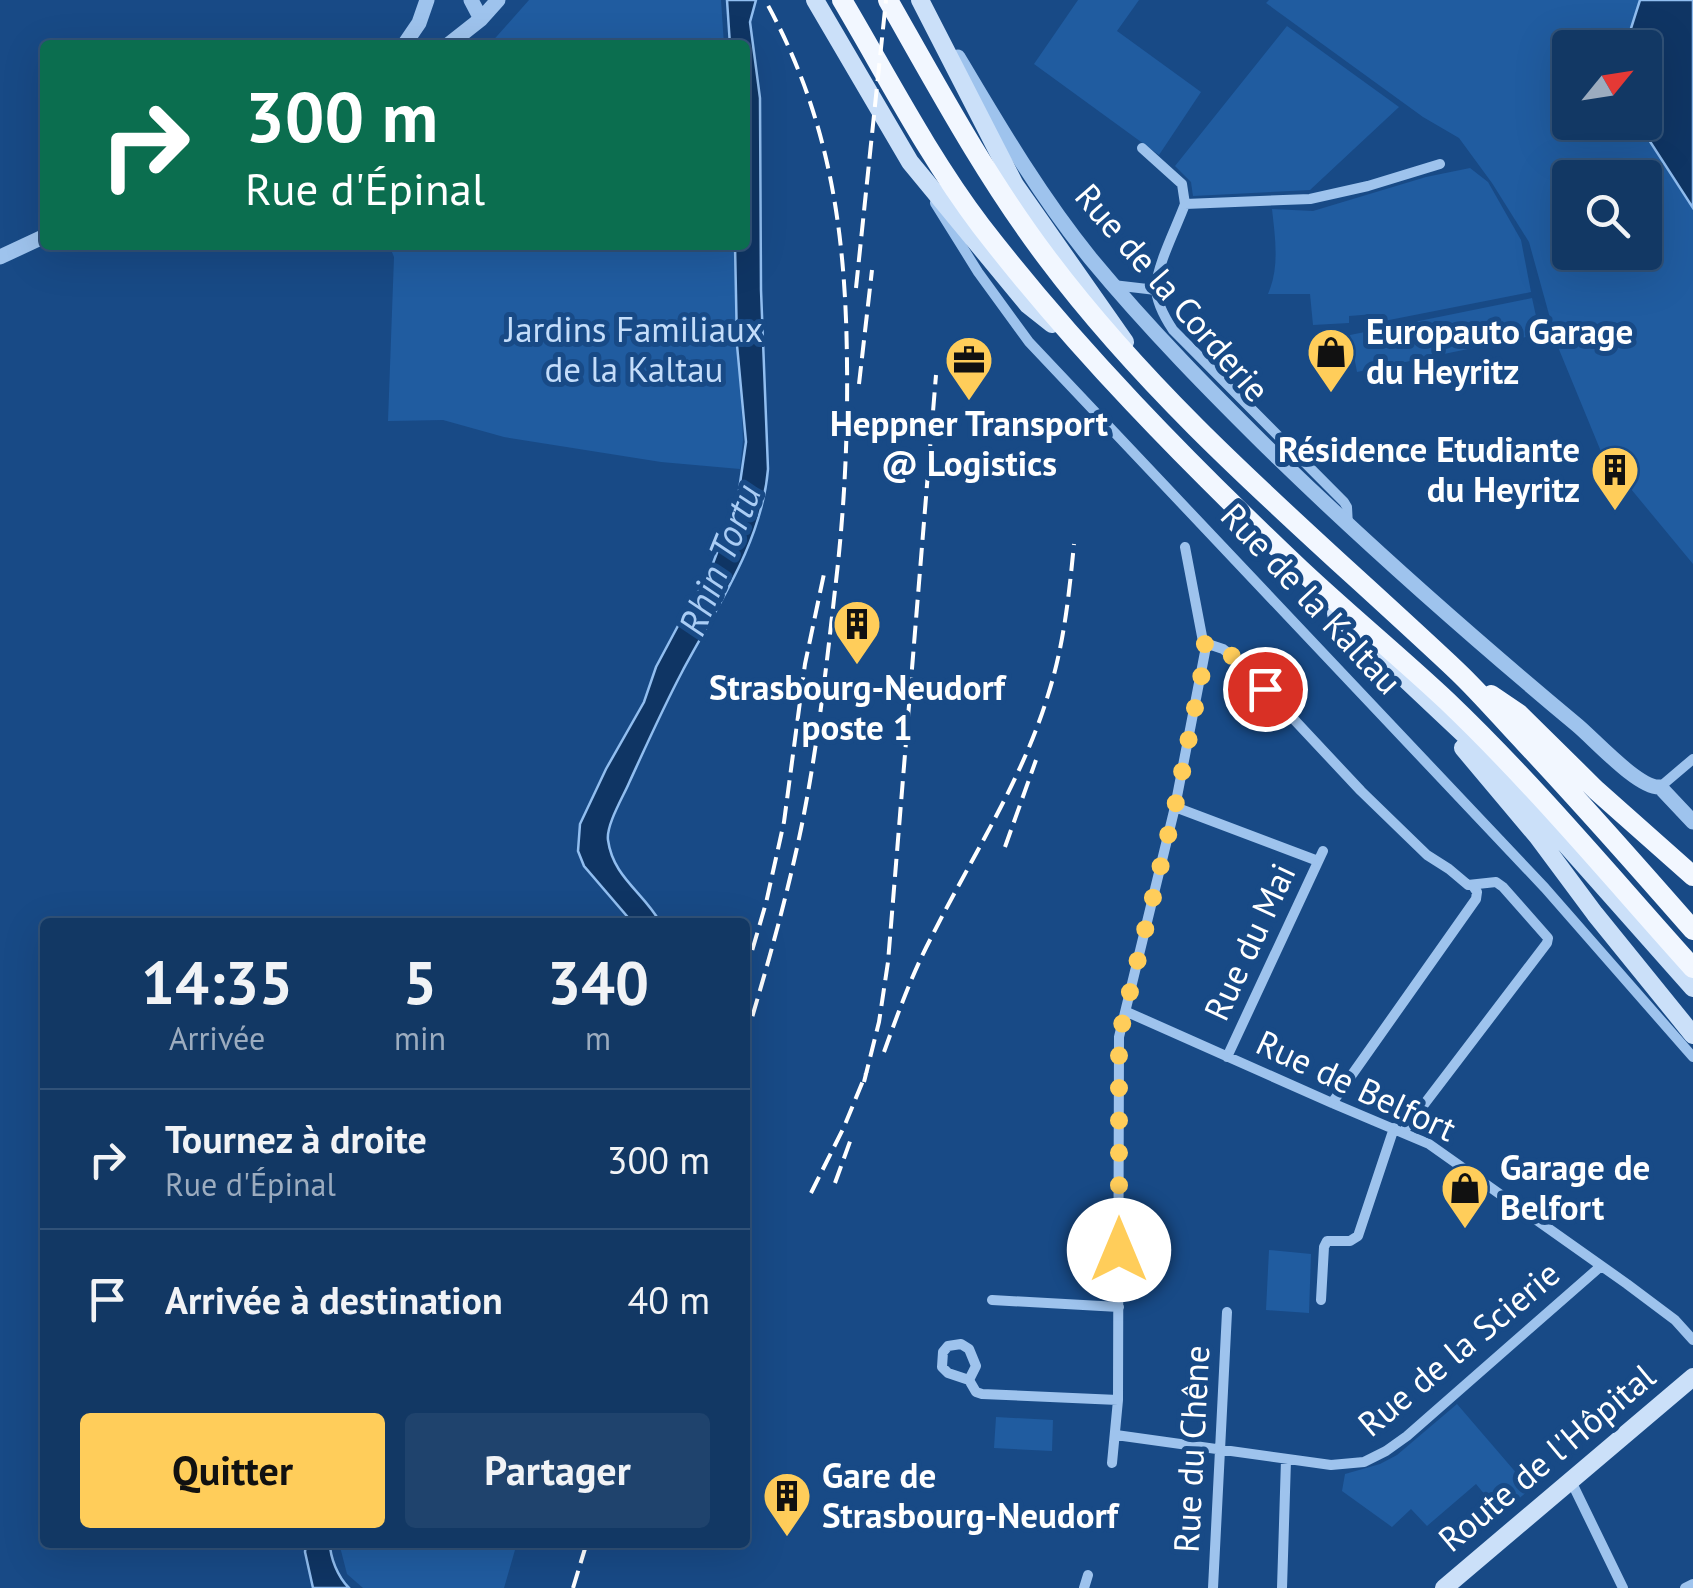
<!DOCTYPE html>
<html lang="fr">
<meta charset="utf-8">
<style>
body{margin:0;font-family:"PT Sans",sans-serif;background:#1f436d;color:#f1f3f6;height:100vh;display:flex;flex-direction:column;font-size:38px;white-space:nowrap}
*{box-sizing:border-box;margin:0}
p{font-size:32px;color:#9cacbf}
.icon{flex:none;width:55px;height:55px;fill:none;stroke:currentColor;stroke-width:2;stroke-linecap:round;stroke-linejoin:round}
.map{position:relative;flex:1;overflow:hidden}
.details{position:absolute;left:40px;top:918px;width:710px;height:630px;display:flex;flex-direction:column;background:#123864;border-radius:10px;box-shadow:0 10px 40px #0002,0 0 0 2px #315278}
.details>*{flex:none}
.hud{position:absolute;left:40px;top:40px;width:710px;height:210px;border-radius:10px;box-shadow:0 10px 40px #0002,0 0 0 2px #315278;background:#0b6e4f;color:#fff;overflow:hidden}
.needle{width:65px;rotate:60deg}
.tools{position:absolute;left:1552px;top:30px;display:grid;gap:20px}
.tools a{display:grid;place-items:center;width:110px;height:110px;border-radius:10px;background:#123864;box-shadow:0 10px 40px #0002,0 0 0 2px #315278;font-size:50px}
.pin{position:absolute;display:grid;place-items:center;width:85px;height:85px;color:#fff;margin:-42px;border:5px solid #fff;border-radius:50%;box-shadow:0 2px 10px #0007}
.me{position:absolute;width:110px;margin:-55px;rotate:0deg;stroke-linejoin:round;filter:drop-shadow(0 0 8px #0008)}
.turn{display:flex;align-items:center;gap:35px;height:210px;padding:0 40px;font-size:45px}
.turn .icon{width:130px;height:130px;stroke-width:2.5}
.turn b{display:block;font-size:70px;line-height:85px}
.eta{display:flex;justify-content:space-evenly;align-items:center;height:170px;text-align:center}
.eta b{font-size:60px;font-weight:700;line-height:70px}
.button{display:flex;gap:20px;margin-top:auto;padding:20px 40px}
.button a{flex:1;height:115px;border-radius:10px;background:#ffcd5a;color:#111;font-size:40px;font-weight:700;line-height:115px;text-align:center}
.button a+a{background:#1f436d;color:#f1f3f6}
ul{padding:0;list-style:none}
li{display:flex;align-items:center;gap:30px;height:140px;padding:0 40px;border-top:2px solid #315278}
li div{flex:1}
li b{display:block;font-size:38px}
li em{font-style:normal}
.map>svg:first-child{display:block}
.green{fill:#205ca0;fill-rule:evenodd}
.water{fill:#0f3564;stroke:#91bef0;stroke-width:2.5}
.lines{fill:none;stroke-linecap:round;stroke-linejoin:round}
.minor{stroke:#9ec3ed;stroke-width:10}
.tertiary{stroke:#9ec3ed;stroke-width:15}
.secondary{stroke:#cbe0f9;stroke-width:18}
.trunk{stroke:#f2f7ff;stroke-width:20}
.rail{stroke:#fff;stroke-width:4;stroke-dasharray:18 8;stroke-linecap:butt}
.route{stroke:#ffcd5a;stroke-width:18;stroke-dasharray:0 32.4}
.labels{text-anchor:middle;stroke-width:10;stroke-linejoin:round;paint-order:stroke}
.street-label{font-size:35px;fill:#fff;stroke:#184a86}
.park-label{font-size:35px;fill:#c4ddfa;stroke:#184a86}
.poi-label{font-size:35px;font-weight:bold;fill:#fff;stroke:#184a86;text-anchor:start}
.water-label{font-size:38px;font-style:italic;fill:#aacdf5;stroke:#184a86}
</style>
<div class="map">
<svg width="1693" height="1588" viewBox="0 0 1693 1588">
<rect width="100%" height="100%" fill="#184a86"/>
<path class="green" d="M529,0H721L724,45H489Z
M1078,0H1139L1117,31L1201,92L1159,155L1034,64Z
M1269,0H1640L1625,47L1570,48V122L1638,123L1693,208V564L1602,454L1558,347L1529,242L1492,183L1459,138L1423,117L1266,3ZM1570,178H1645V252H1570Z
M1287,26L1399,107L1310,190L1193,196L1191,182L1175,166Z
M1470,168L1488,182L1521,240L1531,292L1379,322L1376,320L1375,314L1349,316V323L1313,325L1310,294H1268C1280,267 1275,237 1272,209L1313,211L1426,177Z
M389,245H734L743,440L740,469L661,462L504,437L443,420L388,421L394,257Z
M1532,298L1540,334L1357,372L1350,335Z
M1269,1250L1311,1254L1309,1313L1266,1310Z
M1457,1404L1530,1489L1501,1514L1476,1484L1427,1526L1411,1509L1392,1527L1342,1491L1345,1474L1380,1464L1397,1455Z
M996,1417L1053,1420L1052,1451L994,1448Z
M339,1543V1542L517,1543L504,1588H363L347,1574Z"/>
<path class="water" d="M727,0H756L750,22L760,98L761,290L768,469C762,543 716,608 682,672C663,708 646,746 629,783C623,797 606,825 608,840C613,877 643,892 660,922H632L584,866L578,851L580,824L606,769L644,702L656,667L680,622L709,574L738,497L746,442L737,345L735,245H745V45H730Z
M1640,0H1693V208L1638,123L1645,122V48L1625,47Z
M306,1543H330C330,1558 338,1577 349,1588H313L305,1552Z"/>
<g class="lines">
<path class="minor" d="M1142,148L1182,184L1185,204
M935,203L978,272L1029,342L1545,888L1693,1057
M1185,204C1177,226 1157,265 1156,287C1156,302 1165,318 1173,330L1344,502L1347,507L1348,526
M1185,204L1310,199L1368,186L1440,164
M1113,285L1156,290
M1205,643L1223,649L1241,663L1361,791L1427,855L1449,869L1468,885L1496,882L1503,887L1548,938L1547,943L1403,1132
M1660,787L1693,759
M1175,807L1318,861
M1127,1012L1332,1103L1429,1144L1627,1284L1675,1320L1693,1340
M1227,1057L1323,851
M1332,1103L1476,899L1477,892L1473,886
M992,1300L1119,1307
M1321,1300L1324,1247L1327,1241H1350L1358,1236L1394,1128
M969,1380L948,1373L942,1367L943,1352L948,1346L961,1344L969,1349L976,1366L969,1380L976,1392L982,1394L1118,1400
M1116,1435L1331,1465L1364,1462L1386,1451L1407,1436L1601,1266
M1112,1463L1118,1400L1119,1037L1175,807L1205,652L1185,547
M1571,1481L1623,1588
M1084,1588L1088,1575
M1213,1588L1227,1312
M1282,1588L1286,1460
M1685,1588L1693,1584"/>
<path class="tertiary" d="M471,0L481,19
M404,45L419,23L427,0
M448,45L481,19L498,0
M958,57C999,126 1040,196 1091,259C1149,329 1213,394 1278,458C1374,551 1474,639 1577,725C1595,740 1639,789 1660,787L1693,822
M0,257L45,236"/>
<path class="secondary" d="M815,0L910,162L1028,305L1052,324
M920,0L1015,185L1125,342
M1336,614L1490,759L1693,988
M1463,748L1537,836L1595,914L1693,1035
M1444,1588L1693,1377"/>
<path class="trunk" d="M842,0C887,76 928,156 981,226C1076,349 1187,462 1300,569C1348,614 1399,656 1447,701C1534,784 1612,878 1693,968
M888,0C938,88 986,177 1047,258C1164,414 1317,539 1458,672C1482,695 1503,720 1526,744C1583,805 1638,867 1693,930
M1491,695L1519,714L1596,790L1693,876"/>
<path class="rail" d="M856,288L886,0
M859,384L872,270
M1005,847L1036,760
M745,975L766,903L784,822L805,664L825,569
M745,1041C766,971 786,901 801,829C817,751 826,670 835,590C844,515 848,440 847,364C846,233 830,117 765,0
M884,1052C898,1013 912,974 931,938C971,858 1022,781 1048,695C1064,645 1069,595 1074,544
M864,1082L879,1022L888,962L936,375
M835,1183L852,1136
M811,1193L844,1127L867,1071
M573,1588L587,1542"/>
</g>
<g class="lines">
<path class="route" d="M1119,1250V1037L1175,807L1204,663L1205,642C1231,649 1247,670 1265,689"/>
</g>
<defs>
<g id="shop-pin" transform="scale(2.5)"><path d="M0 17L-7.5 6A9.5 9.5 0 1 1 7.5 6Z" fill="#ffcd5a" stroke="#184a86"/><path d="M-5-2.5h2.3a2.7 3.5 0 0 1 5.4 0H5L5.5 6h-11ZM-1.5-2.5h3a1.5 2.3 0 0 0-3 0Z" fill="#111"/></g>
<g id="office-pin" transform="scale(2.5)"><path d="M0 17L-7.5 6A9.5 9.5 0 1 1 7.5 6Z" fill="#ffcd5a" stroke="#184a86"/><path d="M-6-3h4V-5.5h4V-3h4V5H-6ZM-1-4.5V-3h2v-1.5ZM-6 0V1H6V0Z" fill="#111"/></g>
<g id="building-pin" transform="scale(2.5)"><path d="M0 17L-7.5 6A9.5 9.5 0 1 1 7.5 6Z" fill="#ffcd5a" stroke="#184a86"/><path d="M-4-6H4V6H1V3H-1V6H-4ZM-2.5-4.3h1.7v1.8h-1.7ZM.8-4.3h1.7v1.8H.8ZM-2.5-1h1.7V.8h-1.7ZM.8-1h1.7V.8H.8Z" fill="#111"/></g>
</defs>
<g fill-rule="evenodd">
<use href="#shop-pin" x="1331" y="352"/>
<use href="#office-pin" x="969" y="360"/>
<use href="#building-pin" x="1615" y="470"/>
<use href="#building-pin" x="857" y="624"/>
<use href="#shop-pin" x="1465" y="1188"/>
<use href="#building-pin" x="787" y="1496"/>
</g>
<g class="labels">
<g class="street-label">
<text transform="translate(1172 293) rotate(49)" y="12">Rue de la Corderie</text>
<text transform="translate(1311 599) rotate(47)" y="12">Rue de la Kaltau</text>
<text transform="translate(1250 942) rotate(-65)" y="12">Rue du Mai</text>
<text transform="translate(1356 1086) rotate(25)" y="12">Rue de Belfort</text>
<text transform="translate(1459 1349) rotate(-40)" y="12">Rue de la Scierie</text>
<text transform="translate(1192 1449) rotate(-87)" y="12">Rue du Chêne</text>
<text transform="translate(1547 1458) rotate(-40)" y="12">Route de l'Hôpital</text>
</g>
<g class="park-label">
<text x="634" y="342">Jardins Familiaux<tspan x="634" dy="40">de la Kaltau</tspan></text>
</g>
<g class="poi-label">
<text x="1366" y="344">Europauto Garage<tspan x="1366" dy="40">du Heyritz</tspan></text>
<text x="969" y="436" text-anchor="middle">Heppner Transport<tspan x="969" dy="40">@ Logistics</tspan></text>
<text x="1580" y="462" text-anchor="end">Résidence Etudiante<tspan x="1580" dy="40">du Heyritz</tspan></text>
<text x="857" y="700" text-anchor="middle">Strasbourg-Neudorf<tspan x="857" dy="40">poste 1</tspan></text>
<text x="1500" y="1180">Garage de<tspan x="1500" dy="40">Belfort</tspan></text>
<text x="822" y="1488">Gare de<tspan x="822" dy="40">Strasbourg-Neudorf</tspan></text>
</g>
<g class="water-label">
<text transform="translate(720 560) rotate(-68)" y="13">Rhin Tortu</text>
</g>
</g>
</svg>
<div class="tools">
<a><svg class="needle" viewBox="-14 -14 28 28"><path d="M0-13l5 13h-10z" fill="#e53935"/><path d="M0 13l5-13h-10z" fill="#9cacbf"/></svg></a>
<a><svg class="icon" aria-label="search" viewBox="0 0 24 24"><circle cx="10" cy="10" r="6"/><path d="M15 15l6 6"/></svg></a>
</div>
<div class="pin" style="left:1265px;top:689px;background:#d93025"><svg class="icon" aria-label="arrive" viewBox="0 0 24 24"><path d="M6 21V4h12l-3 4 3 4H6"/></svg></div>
<svg class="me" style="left:1119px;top:1250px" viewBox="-20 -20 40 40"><circle r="19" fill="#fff"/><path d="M0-13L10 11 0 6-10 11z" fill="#ffcd5a"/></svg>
<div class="hud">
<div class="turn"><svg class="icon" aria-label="right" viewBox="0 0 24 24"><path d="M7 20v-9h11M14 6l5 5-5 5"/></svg><div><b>300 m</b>Rue d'Épinal</div></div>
</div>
<section class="details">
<div class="eta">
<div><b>14:35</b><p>Arrivée</p></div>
<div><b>5</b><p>min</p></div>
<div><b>340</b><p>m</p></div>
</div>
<ul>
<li><svg class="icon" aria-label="right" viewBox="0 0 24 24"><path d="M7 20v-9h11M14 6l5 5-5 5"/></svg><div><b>Tournez à droite</b><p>Rue d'Épinal</p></div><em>300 m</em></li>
<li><svg class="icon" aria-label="arrive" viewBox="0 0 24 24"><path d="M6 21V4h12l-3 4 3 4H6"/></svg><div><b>Arrivée à destination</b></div><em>40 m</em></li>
</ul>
<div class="button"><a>Quitter</a><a>Partager</a></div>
</section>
</div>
